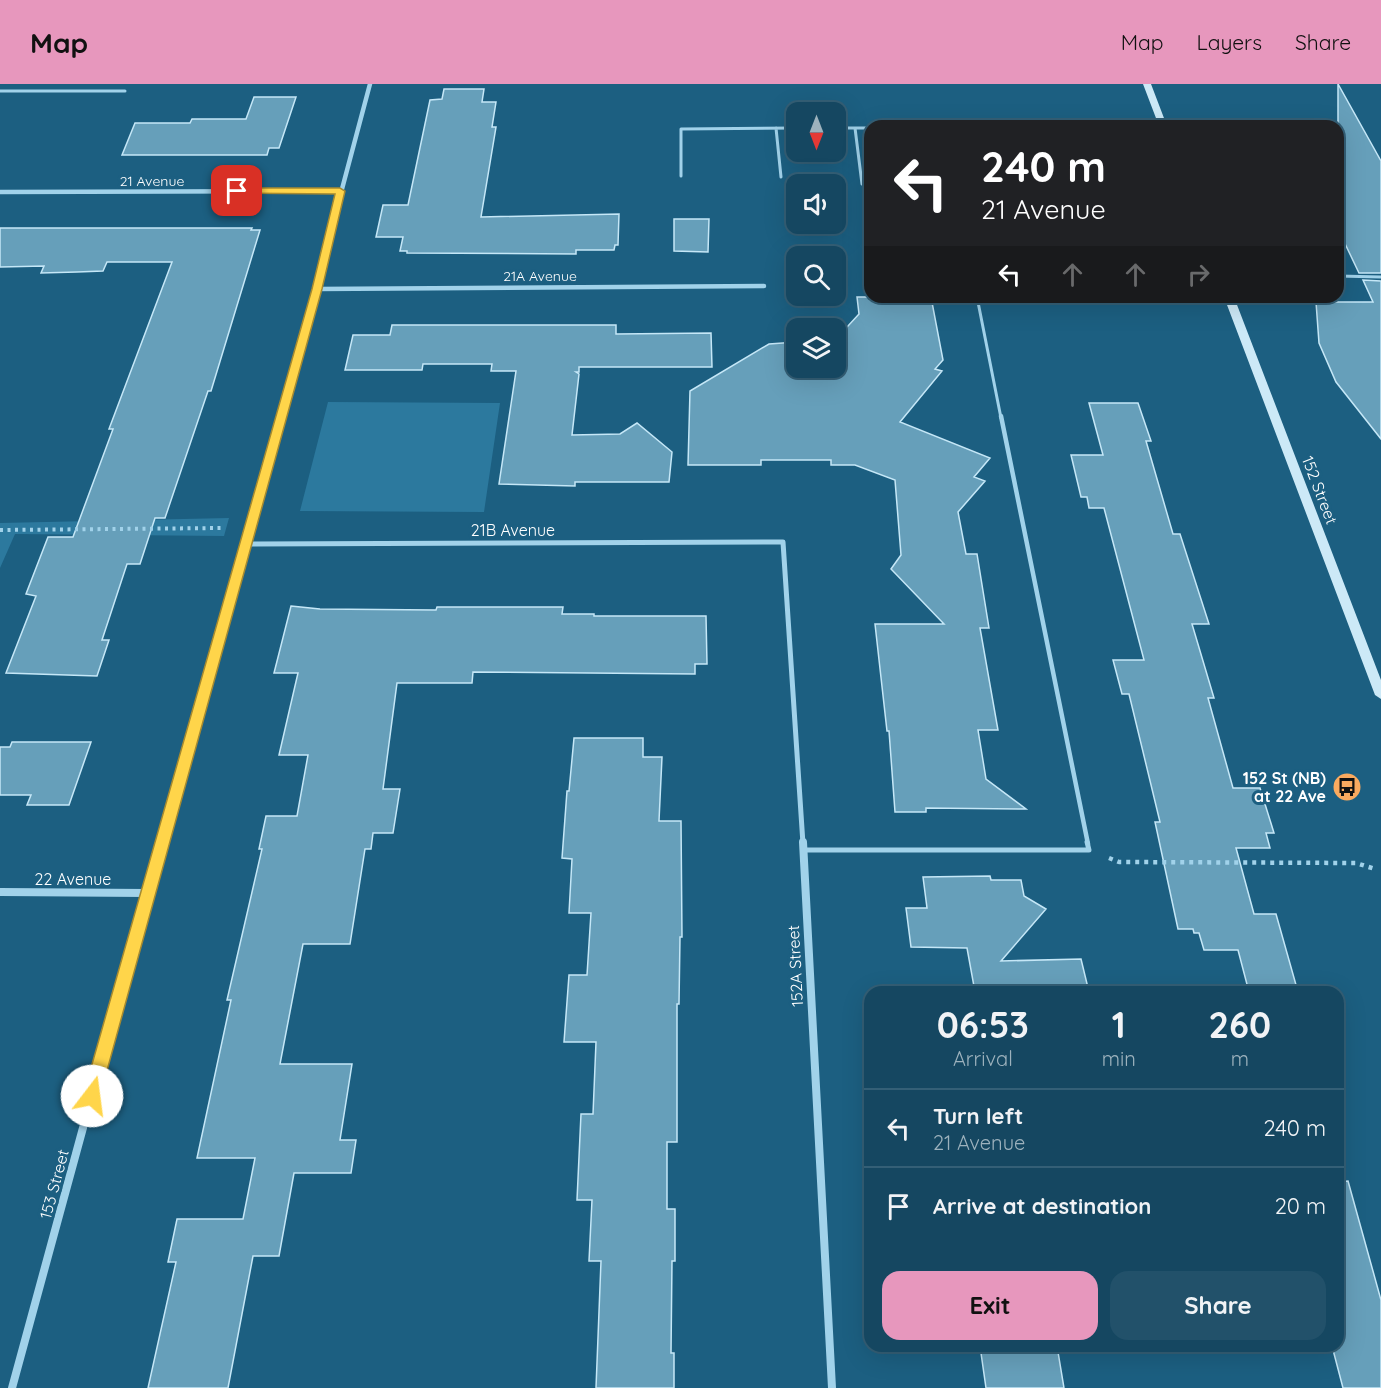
<!DOCTYPE html>
<style>
body{margin:0;font-family:Quicksand,sans-serif;background:#22516a;color:#f1f3f6;height:100vh;display:flex;flex-direction:column;font-size:22px;white-space:nowrap}
*{box-sizing:border-box;margin:0}
p{font-size:20px;color:#9db2bd}
.icon{flex:none;width:33px;height:33px;fill:none;stroke:currentColor;stroke-width:2;stroke-linecap:round;stroke-linejoin:round}
.map{position:relative;flex:1;overflow:hidden}
.side{position:absolute;left:864px;top:902px;width:480px;height:366px;display:flex;flex-direction:column;background:#154761;border-radius:18px;box-shadow:0 6px 24px #0002,0 0 0 2px #345f76}
.side>*{flex:none}
.banner{position:absolute;left:864px;top:36px;width:480px;height:183px;border-radius:18px;box-shadow:0 6px 24px #0002,0 0 0 2px #345f76;background:#202124;color:#fff;overflow:hidden}
.needle{width:39px;rotate:180deg}
.buttons{position:absolute;left:786px;top:18px;display:grid;gap:12px}
.buttons a{display:grid;place-items:center;width:60px;height:60px;border-radius:12px;background:#154761;box-shadow:0 6px 24px #0002,0 0 0 2px #345f76;font-size:30px}
.pin{position:absolute;display:grid;place-items:center;width:51px;height:51px;color:#fff;margin:-26px;border-radius:12px;box-shadow:0 3px 9px #0006}
.me{position:absolute;width:66px;margin:-33px;rotate:15deg;stroke-linejoin:round;filter:drop-shadow(0 0 4px #0008)}
.turn{display:flex;align-items:center;gap:21px;height:126px;padding:0 18px;font-size:27px}
.turn .icon{width:78px;height:78px;stroke-width:2.5}
.turn b{display:block;font-size:42px;line-height:51px}
.lanes{display:flex;align-items:center;height:57px;padding:0 18px;background:#0003;justify-content:center;gap:30px;direction:ltr}
.lanes .off{opacity:.35}
.eta{display:flex;justify-content:space-evenly;align-items:center;height:102px;text-align:center}
.eta b{font-size:36px;font-weight:700;line-height:42px}
.action{display:flex;gap:12px;margin-top:auto;padding:12px 18px}
.action a{flex:1;height:69px;border-radius:18px;background:#e797bd;color:#111;font-size:24px;font-weight:700;line-height:69px;text-align:center}
.action a+a{background:#22516a;color:#f1f3f6}
ul{padding:0;list-style:none}
li{display:flex;align-items:center;gap:18px;height:78px;padding:0 18px;border-top:2px solid #345f76}
li div{flex:1}
li b{display:block;font-size:22px}
li em{font-style:normal}
header{display:flex;align-items:center;gap:36px;box-sizing:border-box;height:84px;padding:0 30px;background:#e797bd;color:#111}
header strong{font-size:28px}
nav{display:flex;gap:33px;margin-inline-start:auto;font-size:21px}
.map>svg:first-child{display:block}
.green{fill:#2c799e}
.building{fill:#669fba;stroke:#c5e7f7;stroke-width:1.5}
.lines{fill:none;stroke-linecap:round;stroke-linejoin:round}
.path-far1{stroke:#a1d2ea;stroke-width:4;stroke-dasharray:3 4.5;stroke-linecap:butt}
.path{stroke:#a1d2ea;stroke-width:4.5;stroke-dasharray:4 5;stroke-linecap:butt}
.lane-far2{stroke:#a1d2ea;stroke-width:3}
.lane-far1{stroke:#a1d2ea;stroke-width:4.5}
.lane{stroke:#a1d2ea;stroke-width:5}
.street-far2{stroke:#a1d2ea;stroke-width:4.5}
.street-far1{stroke:#a1d2ea;stroke-width:5}
.street{stroke:#a1d2ea;stroke-width:8}
.secondary{fill:#cce9f7;fill-rule:evenodd}
.route{fill:#ffd54a;stroke:#a68a30;stroke-width:1.5}
.labels{text-anchor:middle;stroke-width:6;stroke-linejoin:round;paint-order:stroke}
.far-street-label{font-size:14px;fill:#fff;stroke:#1c5f81}
.street-label{font-size:16px;fill:#fff;stroke:#1c5f81}
.poi-label{font-size:16px;font-weight:bold;fill:#fff;stroke:#1c5f81;text-anchor:end}
</style>
<header>
<strong>Map</strong>
<nav><a>Map</a><a>Layers</a><a>Share</a></nav>
</header>
<div class="map">
<svg width="1381" height="1304" viewBox="0 0 1381 1304">
<rect width="100%" height="100%" fill="#1c5f81"/>
<path class="green" d="M328,318L500,319L484,428L300,427Z
M229,434L224,452L15,450L0,484V439Z"/>
<path class="building" d="M1338,0L1381,77V189H1359L1338,145Z
M444,5H484L482,18H496L492,43H496L481,133L619,130L618,161H615L614,166H576V170L407,169V167H400L403,153H376L383,121H408L430,16L442,15Z
M254,13H296L279,64H269L267,71H122L135,39H190L192,35H246Z
M674,135H709L708,168L674,167Z
M0,144H252L251,146H260L211,307H208L165,434H155L140,480H127L102,556H109L97,592L6,589L36,512L26,510L48,453H73L113,345H109L172,178H107L103,187L77,188L41,189L44,182L0,183Z
M1363,196L1381,197V355L1336,298L1319,259L1316,218H1373Z
M857,213H931L943,276L935,285L942,287L900,338L990,374L974,393L985,397L958,428L966,470H977L989,544H980L998,646H978L986,695L1026,725L926,724V728H895L889,647H887L875,540H944L891,485L901,471L895,396L855,381H831V376H761V381H688L690,307L769,260L796,258V284H836V255L859,230Z
M392,241H616V250L711,249L712,283H579V288H576L579,290L572,351L620,350L637,339L672,368L669,398H575V402L499,400L516,287H491L492,280H423L422,286H345L353,251H390Z
M1089,319H1138L1151,357H1146L1173,450H1180L1209,540H1192L1214,614H1208L1233,704H1260L1274,749H1266L1270,764H1236L1254,830H1276L1298,908H1249L1238,866H1204L1199,849H1194L1193,845H1178L1155,738H1160L1129,610H1122L1113,576H1144L1104,424H1089L1087,413H1081L1071,371H1103Z
M291,522L320,525L436,526L437,523H563L562,530H594V532H706L707,580H695V590L473,588L472,599H397L383,705H400L393,749H373L371,765H365L350,860H303L280,980H352L340,1056H356L351,1089H294L279,1172H253L228,1304H148L176,1178H168L177,1135H243L255,1074H197L231,916H227L262,765H259L266,732H297L308,671H279L298,589H274Z
M574,654H643V673H662L659,737H681L682,853H680L679,920H677V1058H667V1125H675V1177H672L671,1269H674V1304H596L601,1177H589L592,1116H577L581,1030H593L596,958H564L569,891H587L591,829H569L572,775L562,774L567,707H569Z
M12,658H91L69,721H27L31,711H0V663H10Z
M990,792L991,796H1021L1024,812L1046,825L1001,877L1081,875L1089,908H975L967,864L911,863L906,824H927L923,793Z
M1348,1097L1381,1216V1304H1343L1332,1262H1338V1098Z
M980,1262H1057L1064,1304H986Z"/>
<g class="lines">
<path class="path-far1" d="M0,446L223,444"/>
<path class="path" d="M1109,774L1119,778L1356,779L1375,785"/>
<path class="lane-far2" d="M0,7H125
M776,44L781,93
M836,44H870
M855,44L862,100
M681,92V45L796,44
M1338,192L1381,193
M977,213L1001,334"/>
<path class="lane-far1" d="M1001,332L1088,760"/>
<path class="lane" d="M803,766H1089L1087,758"/>
<path class="street-far2" d="M0,108L340,107
M317,205L764,202
M281,334L370,0"/>
<path class="street-far1" d="M244,460L783,458L803,760
M161,760L281,332"/>
<path class="street" d="M803,758L832,1304
M0,808L147,809
M12,1304L161,758"/>
<path class="secondary" d="M1143,0H1151L1167,42H1159Z
M1224,213H1234L1381,596V615L1375,611Z"/>
</g>
<path class="route" d="M237,104H340L345,107L322,205L100,1012L97,1017L92,1019L86,1017L83,1012L312,205L335,110L234,109L232,107Z"/>
<defs>
<g id="bus-disc" transform="scale(1.5)"><circle r="9.5" fill="#faaa5f" stroke="#1c5f81"/><path d="M-5-6H5V4H4V6H2V4H-2V6H-4V4H-5ZM-3.5-4V0h7V-4ZM-3.5 1.2v1.5H-2V1.2ZM2 1.2v1.5H3.5V1.2Z" fill="#111"/></g>
</defs>
<g fill-rule="evenodd">
<use href="#bus-disc" x="1347" y="703"/>
</g>
<g class="labels">
<g class="far-street-label">
<text x="152" y="102">21 Avenue</text>
<text x="540" y="197">21A Avenue</text>
</g>
<g class="street-label">
<text transform="translate(1320 406) rotate(69)" y="6">152 Street</text>
<text x="513" y="452">21B Avenue</text>
<text x="73" y="801">22 Avenue</text>
<text transform="translate(795 882) rotate(-93)" y="6">152A Street</text>
<text transform="translate(54 1100) rotate(-75)" y="6">153 Street</text>
</g>
<g class="poi-label">
<text x="1326" y="700">152 St (NB)<tspan x="1326" dy="18">at 22 Ave</tspan></text>
</g>
</g>
</svg>
<div class="buttons">
<a><svg class="needle" viewBox="-14 -14 28 28"><path d="M0-13l5 13h-10z" fill="#e53935"/><path d="M0 13l5-13h-10z" fill="#9db2bd"/></svg></a>
<a><svg class="icon" aria-label="sound" viewBox="0 0 24 24"><path d="M4 9h4l5-4v14l-5-4H4zM17 9q2 3 0 6"/></svg></a>
<a><svg class="icon" aria-label="search" viewBox="0 0 24 24"><circle cx="10" cy="10" r="6"/><path d="M15 15l6 6"/></svg></a>
<a><svg class="icon" aria-label="layers" viewBox="0 0 24 24"><path d="M12 4l9 5-9 5-9-5zM3 14l9 5 9-5"/></svg></a>
</div>
<div class="pin" style="left:237px;top:107px;background:#d93025"><svg class="icon" aria-label="arrive" viewBox="0 0 24 24"><path d="M6 21V4h12l-3 4 3 4H6"/></svg></div>
<svg class="me" style="left:92px;top:1012px" viewBox="-20 -20 40 40"><circle r="19" fill="#fff"/><path d="M0-13L10 11 0 6-10 11z" fill="#ffd54a"/></svg>
<div class="banner">
<div class="turn"><svg class="icon" aria-label="left" viewBox="0 0 24 24"><path d="M17 20v-9H6M10 6l-5 5 5 5"/></svg><div><b>240 m</b>21 Avenue</div></div>
<div class="lanes"><svg class="icon" aria-label="left" viewBox="0 0 24 24"><path d="M17 20v-9H6M10 6l-5 5 5 5"/></svg><svg class="icon off" aria-label="ahead" viewBox="0 0 24 24"><path d="M12 20V5M6 11l6-6 6 6"/></svg><svg class="icon off" aria-label="ahead" viewBox="0 0 24 24"><path d="M12 20V5M6 11l6-6 6 6"/></svg><svg class="icon off" aria-label="right" viewBox="0 0 24 24"><path d="M7 20v-9h11M14 6l5 5-5 5"/></svg></div>
</div>
<section class="side">
<div class="eta">
<div><b>06:53</b><p>Arrival</p></div>
<div><b>1</b><p>min</p></div>
<div><b>260</b><p>m</p></div>
</div>
<ul>
<li><svg class="icon" aria-label="left" viewBox="0 0 24 24"><path d="M17 20v-9H6M10 6l-5 5 5 5"/></svg><div><b>Turn left</b><p>21 Avenue</p></div><em>240 m</em></li>
<li><svg class="icon" aria-label="arrive" viewBox="0 0 24 24"><path d="M6 21V4h12l-3 4 3 4H6"/></svg><div><b>Arrive at destination</b></div><em>20 m</em></li>
</ul>
<div class="action"><a>Exit</a><a>Share</a></div>
</section>
</div>
